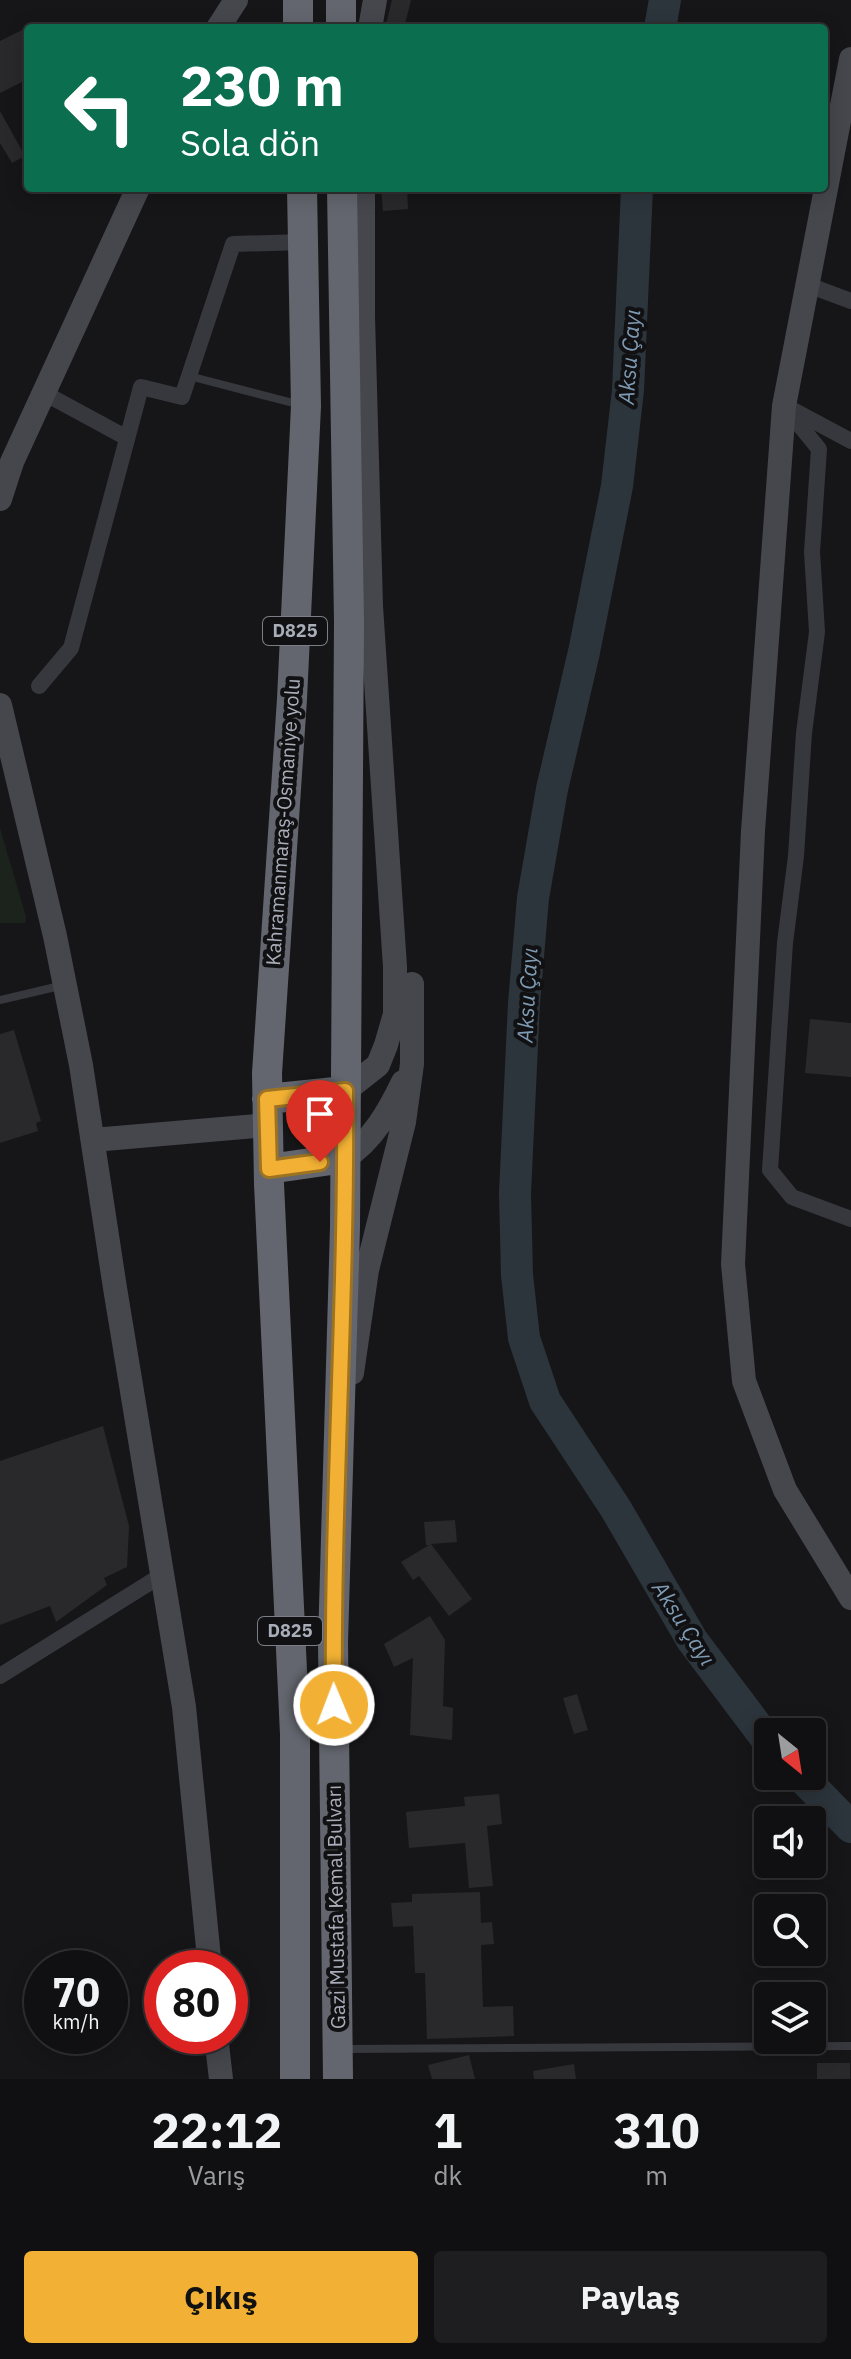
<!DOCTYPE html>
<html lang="tr">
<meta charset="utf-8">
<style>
body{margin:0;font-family:"IBM Plex Sans",sans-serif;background:#1e1e20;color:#f1f3f6;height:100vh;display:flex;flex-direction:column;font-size:30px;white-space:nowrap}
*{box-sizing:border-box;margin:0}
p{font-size:26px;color:#9c9d9f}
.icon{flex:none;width:44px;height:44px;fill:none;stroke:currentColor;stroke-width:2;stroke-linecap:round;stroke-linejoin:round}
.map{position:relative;height:2079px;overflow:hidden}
.side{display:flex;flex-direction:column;background:#101012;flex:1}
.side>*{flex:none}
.hud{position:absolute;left:24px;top:24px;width:804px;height:168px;border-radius:8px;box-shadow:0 4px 20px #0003,0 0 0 2px #303032;background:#0b6e4f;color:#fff;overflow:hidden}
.needle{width:52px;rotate:150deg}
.tools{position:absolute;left:754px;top:1718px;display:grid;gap:16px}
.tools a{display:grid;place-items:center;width:72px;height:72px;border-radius:8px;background:#101012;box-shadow:0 4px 20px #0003,0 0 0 2px #303032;font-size:40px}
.speed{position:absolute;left:24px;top:1950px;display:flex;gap:16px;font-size:40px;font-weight:700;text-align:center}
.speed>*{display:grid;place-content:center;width:104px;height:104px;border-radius:50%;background:#101012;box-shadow:0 4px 20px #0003,0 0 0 2px #303032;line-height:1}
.speed small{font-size:20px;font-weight:400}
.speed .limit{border:12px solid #d22;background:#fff;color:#111}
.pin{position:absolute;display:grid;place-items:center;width:68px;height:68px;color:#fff;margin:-82px -34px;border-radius:50% 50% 50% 0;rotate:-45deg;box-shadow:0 0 8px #0007}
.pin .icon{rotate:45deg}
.me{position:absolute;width:88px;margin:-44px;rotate:359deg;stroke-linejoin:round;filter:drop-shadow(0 0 6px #0008)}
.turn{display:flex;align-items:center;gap:28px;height:168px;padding:0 24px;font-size:36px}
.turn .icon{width:104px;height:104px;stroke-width:2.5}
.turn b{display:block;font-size:56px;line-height:68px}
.eta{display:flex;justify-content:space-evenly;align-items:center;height:136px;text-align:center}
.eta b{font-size:48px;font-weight:700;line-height:56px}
.button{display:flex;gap:16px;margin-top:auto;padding:16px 24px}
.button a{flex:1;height:92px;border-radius:8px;background:#f2b134;color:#111;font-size:32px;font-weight:700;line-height:92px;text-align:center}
.button a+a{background:#1e1e20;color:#f1f3f6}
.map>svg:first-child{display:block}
.green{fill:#1c231d}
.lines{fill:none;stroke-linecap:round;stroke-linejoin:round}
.river{stroke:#2c353c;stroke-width:32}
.building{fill:#29292c}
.lane{stroke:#37383d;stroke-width:8}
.street{stroke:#37383d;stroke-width:16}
.secondary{stroke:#45474d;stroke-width:24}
.highway{stroke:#63666e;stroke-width:30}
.route-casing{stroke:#9d7322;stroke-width:20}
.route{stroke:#f2b134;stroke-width:14}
.labels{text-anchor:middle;stroke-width:8;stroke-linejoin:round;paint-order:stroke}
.shield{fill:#111113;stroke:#7b7e86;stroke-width:2}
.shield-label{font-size:18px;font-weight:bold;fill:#a8adb8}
.street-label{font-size:20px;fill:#a8adb8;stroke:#111113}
.water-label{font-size:22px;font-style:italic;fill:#7f9bb3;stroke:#111113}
</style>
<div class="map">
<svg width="851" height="2079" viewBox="0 0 851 2079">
<rect width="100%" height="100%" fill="#161618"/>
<path class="green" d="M0,828L26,917L25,923H0Z"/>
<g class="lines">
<path class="river" d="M660,28L665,0
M637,188L628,390L617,486L584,652L552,789L533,898L524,1003L515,1193L517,1275L524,1338L545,1401L616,1509L692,1640L768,1741
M801,1776L851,1827"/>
</g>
<path class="building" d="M392,0H411L404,28H385Z
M28,27V79L0,93V41Z
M0,111L25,156L12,163L0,143Z
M381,188H407L408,209L383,211Z
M810,1019L851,1023V1077L805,1073Z
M14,1030L41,1121L36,1123L38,1131L0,1143V1034Z
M103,1426L129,1526L127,1567L104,1578L107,1585L56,1622L50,1606L0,1625V1461Z
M455,1520L457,1542L431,1544L472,1599L449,1616L419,1576L413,1580L401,1562L429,1545H426L424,1522Z
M430,1616L445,1640L443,1706L453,1708L452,1740L410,1735L413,1658L394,1667L384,1644Z
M577,1694L588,1730L574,1734L563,1698Z
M499,1794L502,1824L487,1826L493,1886L469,1888L465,1843L409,1848L406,1812L465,1806L464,1797Z
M480,1892L481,1923L492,1922L494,1944L481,1945L483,2007L513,2006L514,2036L427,2039L425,1973H415L413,1926L393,1927L391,1903L412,1902V1894Z
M469,2055L475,2079H432L428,2065Z
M817,2063H850V2079H817Z
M574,2064L576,2079H534L533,2071Z"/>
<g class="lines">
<path class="lane" d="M189,376L301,405
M0,1000L64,985
M344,2049L851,2046"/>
<path class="street" d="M808,285L851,301
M44,393L127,438
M784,406L819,449L812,552L817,632L804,733L796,856L785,943L770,1170L792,1197L851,1219
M793,410L851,441
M39,686L71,648L141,387L182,397L233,244L303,242
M0,1676L162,1575"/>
<path class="secondary" d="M218,28L236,0
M370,28L375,0
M851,59L784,406L753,831L733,1264L744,1381L785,1490L851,1598
M0,499L12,462L138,188
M0,705L55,936L81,1065L115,1288L184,1707L210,1968
M345,1091L378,1065L386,1045L395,1014V967L371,606L363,316V188
M93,1140L268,1125
M345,1158C373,1140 389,1111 403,1082
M352,1373L367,1270L404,1122L412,1064V984
M216,2036L221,2079"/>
<path class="highway" d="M298,0V28
M341,0V28
M267,1099L345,1091
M269,1169L345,1158
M295,2079V1734L269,1184L267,1073L292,699L306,406L302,188
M338,2079L333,1642L345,1227L349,622L342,188"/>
</g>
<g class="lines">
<g class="route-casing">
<path id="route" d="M320,1162L269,1169L267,1099L345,1091C347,1295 332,1500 334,1705"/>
</g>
<use href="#route" class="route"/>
</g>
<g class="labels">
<g class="shield">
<rect x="263" y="617" width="64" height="28" rx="6"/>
<rect x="258" y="1617" width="64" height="28" rx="6"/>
</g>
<g class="shield-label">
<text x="295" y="637">D825</text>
<text x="290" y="1637">D825</text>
</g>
<g class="street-label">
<text transform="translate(283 822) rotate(-86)" y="7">Kahramanmaraş-Osmaniye yolu</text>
<text transform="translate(336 1907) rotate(-91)" y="7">Gazi Mustafa Kemal Bulvarı</text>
</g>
<g class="water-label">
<text transform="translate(629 357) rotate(-86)" y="8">Aksu Çayı</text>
<text transform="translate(527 995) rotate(-87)" y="8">Aksu Çayı</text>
<text transform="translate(684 1623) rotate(57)" y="8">Aksu Çayı</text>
</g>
</g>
</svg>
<div class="tools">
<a><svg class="needle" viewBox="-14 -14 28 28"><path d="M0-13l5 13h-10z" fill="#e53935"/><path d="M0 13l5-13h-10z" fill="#9c9d9f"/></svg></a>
<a><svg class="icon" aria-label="sound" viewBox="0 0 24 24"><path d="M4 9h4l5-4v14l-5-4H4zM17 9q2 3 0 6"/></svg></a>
<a><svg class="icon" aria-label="search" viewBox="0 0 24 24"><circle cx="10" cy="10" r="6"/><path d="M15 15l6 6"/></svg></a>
<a><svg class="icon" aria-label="layers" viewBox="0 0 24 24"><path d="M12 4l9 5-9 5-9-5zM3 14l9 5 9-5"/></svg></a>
</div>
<div class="speed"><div>70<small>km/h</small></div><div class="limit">80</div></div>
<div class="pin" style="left:320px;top:1162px;background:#d93025"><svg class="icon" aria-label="arrive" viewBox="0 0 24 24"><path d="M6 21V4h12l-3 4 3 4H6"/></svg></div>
<svg class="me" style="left:334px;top:1705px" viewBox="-20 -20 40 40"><circle r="17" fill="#f2b134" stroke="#fff" stroke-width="3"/><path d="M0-11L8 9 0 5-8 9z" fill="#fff"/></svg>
<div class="hud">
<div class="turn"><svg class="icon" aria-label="left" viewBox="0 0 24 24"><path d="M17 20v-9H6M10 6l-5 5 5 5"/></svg><div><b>230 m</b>Sola dön</div></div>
</div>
</div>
<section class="side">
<div class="eta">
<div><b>22:12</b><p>Varış</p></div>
<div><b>1</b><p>dk</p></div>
<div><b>310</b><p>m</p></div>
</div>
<div class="button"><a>Çıkış</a><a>Paylaş</a></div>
</section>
